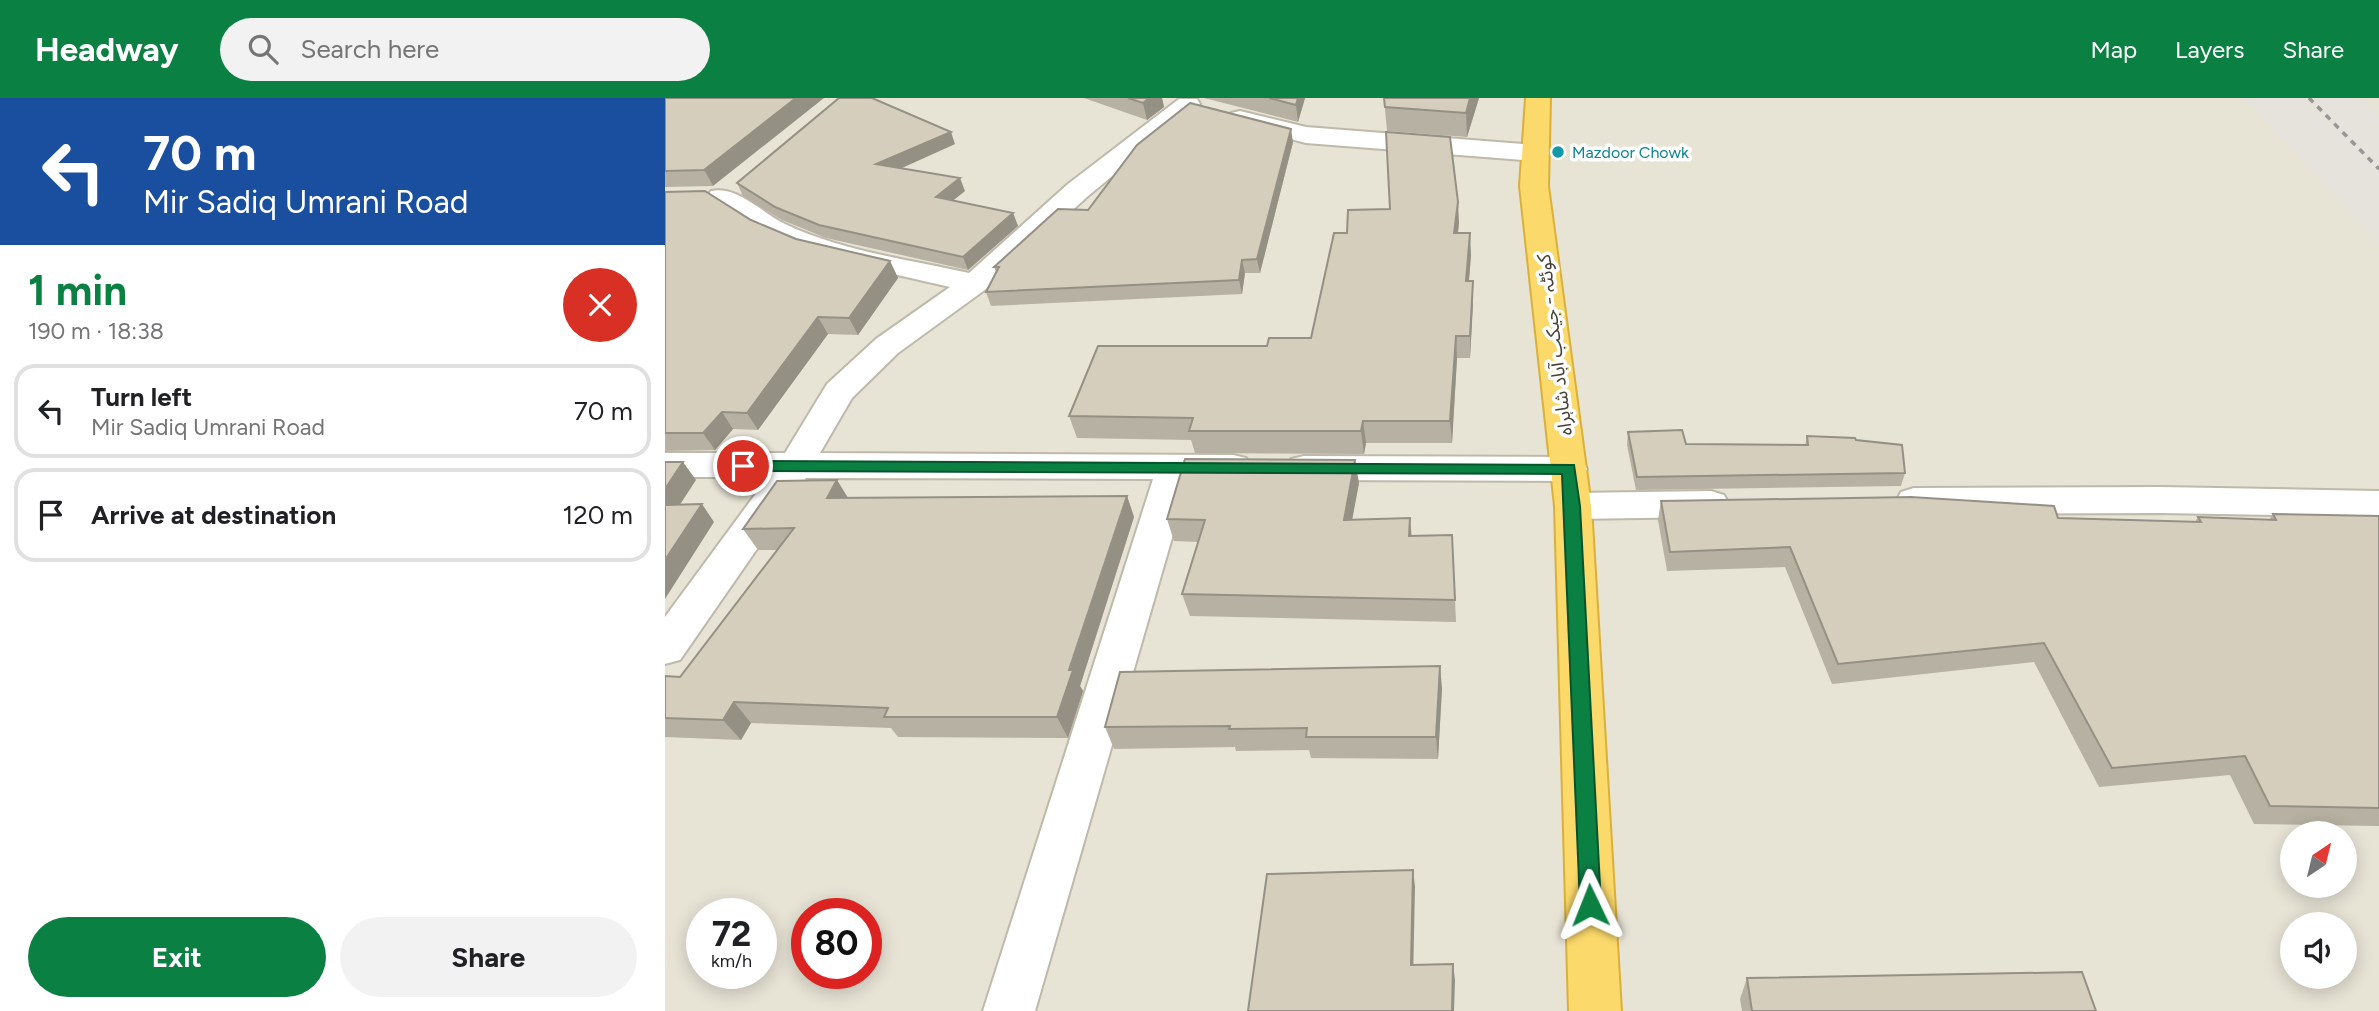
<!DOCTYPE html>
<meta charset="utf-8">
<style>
body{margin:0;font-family:Figtree,"Noto Sans Arabic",sans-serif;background:#f2f2f2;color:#202124;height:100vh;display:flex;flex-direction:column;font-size:26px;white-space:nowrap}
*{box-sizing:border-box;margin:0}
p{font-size:23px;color:#757577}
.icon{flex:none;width:38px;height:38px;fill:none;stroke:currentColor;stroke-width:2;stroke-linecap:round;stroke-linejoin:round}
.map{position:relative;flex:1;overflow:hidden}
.side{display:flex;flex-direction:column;background:#fff;width:665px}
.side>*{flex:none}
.hud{background:#1a4fa0;color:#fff;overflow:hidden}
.needle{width:46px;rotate:35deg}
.controls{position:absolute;left:1615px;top:723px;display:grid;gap:14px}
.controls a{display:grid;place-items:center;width:77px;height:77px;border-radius:50%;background:#fff;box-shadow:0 4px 18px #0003;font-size:35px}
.speed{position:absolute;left:21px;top:800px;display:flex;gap:14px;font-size:35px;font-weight:700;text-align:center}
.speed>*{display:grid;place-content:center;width:91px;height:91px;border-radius:50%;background:#fff;box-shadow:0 4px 18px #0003;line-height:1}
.speed small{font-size:18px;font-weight:400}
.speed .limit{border:10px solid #d22;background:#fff;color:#111}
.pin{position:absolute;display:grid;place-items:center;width:60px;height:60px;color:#fff;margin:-30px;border:4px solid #fff;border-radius:50%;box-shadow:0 2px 7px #0007}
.me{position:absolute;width:77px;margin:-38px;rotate:358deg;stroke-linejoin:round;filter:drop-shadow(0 0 5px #0008)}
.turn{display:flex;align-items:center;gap:24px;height:147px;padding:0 28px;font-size:32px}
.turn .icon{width:91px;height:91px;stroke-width:2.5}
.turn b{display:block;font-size:49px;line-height:60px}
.round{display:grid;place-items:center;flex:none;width:74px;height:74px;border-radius:37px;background:#f2f2f2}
.summary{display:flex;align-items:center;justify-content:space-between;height:119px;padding:0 28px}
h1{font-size:42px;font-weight:700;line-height:52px;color:#0b8043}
.cta{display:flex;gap:14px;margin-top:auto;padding:14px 28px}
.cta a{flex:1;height:80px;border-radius:42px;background:#0b8043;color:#fff;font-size:28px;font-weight:700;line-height:80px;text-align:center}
.cta a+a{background:#f2f2f2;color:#202124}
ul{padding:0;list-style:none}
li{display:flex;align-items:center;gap:21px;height:94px;margin:0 14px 10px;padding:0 14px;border:4px solid #e0e0e0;border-radius:21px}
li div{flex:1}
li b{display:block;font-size:26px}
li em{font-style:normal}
header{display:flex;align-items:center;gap:42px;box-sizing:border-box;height:98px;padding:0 35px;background:#0b8043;color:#fff}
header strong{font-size:33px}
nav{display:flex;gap:38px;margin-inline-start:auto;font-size:24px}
.search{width:490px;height:63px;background:#f2f2f2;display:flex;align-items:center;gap:18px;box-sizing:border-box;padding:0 24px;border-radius:38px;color:#757577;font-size:26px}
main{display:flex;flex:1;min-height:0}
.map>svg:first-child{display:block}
.residential{fill:#e7e3d5;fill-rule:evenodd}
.industrial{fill:#e6e2dc}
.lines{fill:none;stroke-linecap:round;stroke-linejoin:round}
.street-casing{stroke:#beb9aa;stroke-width:4}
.highway-casing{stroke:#dab03a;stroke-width:4}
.street{fill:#fff;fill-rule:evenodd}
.highway{fill:#fbd96b;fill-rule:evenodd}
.rail{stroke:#969696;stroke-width:3.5;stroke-dasharray:6 6;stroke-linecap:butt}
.wall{fill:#b7b1a3}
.shaded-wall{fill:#959084}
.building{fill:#d5cebd;stroke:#959084;stroke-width:2}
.route{fill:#0b8043;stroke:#07532c;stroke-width:2}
.culture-dot{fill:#0f9aa8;stroke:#fff;stroke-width:2.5}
.labels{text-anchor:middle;stroke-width:7;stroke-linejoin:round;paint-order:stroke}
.far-culture-label{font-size:16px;fill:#0d838f;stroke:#fff;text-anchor:start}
.street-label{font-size:19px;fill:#464236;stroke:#fff}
</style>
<header>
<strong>Headway</strong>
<div class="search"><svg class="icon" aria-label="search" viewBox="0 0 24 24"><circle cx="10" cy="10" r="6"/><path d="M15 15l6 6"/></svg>Search here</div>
<nav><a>Map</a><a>Layers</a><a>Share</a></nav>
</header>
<main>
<section class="side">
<div class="hud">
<div class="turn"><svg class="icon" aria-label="left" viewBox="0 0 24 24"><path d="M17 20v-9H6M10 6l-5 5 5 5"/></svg><div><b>70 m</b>Mir Sadiq Umrani Road</div></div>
</div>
<div class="summary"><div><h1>1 min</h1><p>190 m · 18:38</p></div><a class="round" style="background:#d93025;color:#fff"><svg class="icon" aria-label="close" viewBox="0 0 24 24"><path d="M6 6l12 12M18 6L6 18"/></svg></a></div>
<ul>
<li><svg class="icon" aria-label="left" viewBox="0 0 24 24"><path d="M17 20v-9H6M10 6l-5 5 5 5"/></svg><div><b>Turn left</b><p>Mir Sadiq Umrani Road</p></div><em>70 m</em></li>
<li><svg class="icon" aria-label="arrive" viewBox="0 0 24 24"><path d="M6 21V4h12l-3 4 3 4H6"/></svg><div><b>Arrive at destination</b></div><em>120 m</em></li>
</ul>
<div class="cta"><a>Exit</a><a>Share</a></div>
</section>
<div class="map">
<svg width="1714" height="913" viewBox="0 0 1714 913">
<rect width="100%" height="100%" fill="#f3f1e7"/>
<path class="residential" d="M0,0H1714V913H0ZM1628,735H1680V788H1628ZM37,816H96V875H37ZM142,816H201V875H142ZM1628,826H1680V878H1628Z"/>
<path class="industrial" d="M1579,0H1695L1714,18V146Z"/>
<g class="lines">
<g class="street-casing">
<path id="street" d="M514,1H532L535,6L423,98L321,191L233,255L187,300L155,355L568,357L581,360L586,369L581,378L568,381H524L370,913H318L488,381L141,380L15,562L0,566V519L103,379H0V355H120L162,286L211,241L285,189L141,156L96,136L46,105L42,99L46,93C72,87 96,114 118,125C175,153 242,161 304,175L403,86Z
M575,13L641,29L871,47L880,49L884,55L880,61L871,63L641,45L566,25L563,20L566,15Z
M639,358L904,359L917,362L922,371L917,380L904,383L639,382L626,379L621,370L626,361Z
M1496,389L1714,393V419L1496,415L1249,416L1236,412L1231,403L1236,394L1249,390Z
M1046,393L1059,397L1064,406L1059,415L1046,419L908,421L895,417L890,408L895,399L908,395Z"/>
</g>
<g class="highway-casing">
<path id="highway" d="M861,0H885L883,88L926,408L956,913H904L890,408L855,88Z"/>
</g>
<use href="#street" class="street"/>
<use href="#highway" class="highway"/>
<path class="rail" d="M1644,0L1714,71"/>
</g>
<path class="wall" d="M0,0L48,88L0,89Z
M419,0H497L499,9L482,22Z
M539,0H640L633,24Z
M719,0H814L802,39L722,33Z
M628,44L595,175H580L577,196L326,208L321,194L331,174L329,169L423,112Z
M290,46L236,70L300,93L287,103L348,115L353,128L303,172L161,140L117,122L78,98L72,85Z
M0,94L86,122L131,141L225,163L233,180L193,237L163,236L93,332L68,331L50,352L0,353Z
M794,125L793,135L806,157L804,183L808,205L805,260H792L787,345H701L699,356L530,355L526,342L412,340L404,318L602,248L646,240L682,135Z
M963,334L1021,346L1140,347L1142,338L1191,342L1240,375L1236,388L971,392L962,347Z
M694,385L687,421L747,438L787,437L791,524L525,518L517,496L533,444L509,443L502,421Z
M462,398L469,419L415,588L418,593L403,640L233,639L226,630L86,625L76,642L0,639V578L15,579L112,452H93L78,431L183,400Z
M996,403L1393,420L1530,424L1533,419L1604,422L1608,416L1714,418V728L1589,726L1565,677L1434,689L1369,564L1167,586L1120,469L1002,473L993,422Z
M777,590L773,661L646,660L644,652L571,653L570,649L449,651L440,629Z
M1082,880L1431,913H1077L1075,901Z"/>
<path class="shaded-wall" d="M131,0H159L48,88L39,72Z
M484,0H497L499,9L482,22L478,5Z
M633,0H640L633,24L631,7Z
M805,0H814L802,39L801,15Z
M626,31L628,44L595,175L592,161Z
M286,34L290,46L217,79L211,66Z
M295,80L300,93L276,112L271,99Z
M793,104L794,125L790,156L789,135Z
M348,115L353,128L303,172L298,159Z
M805,135L806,157L802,205L801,183Z
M577,162L580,175L577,196L574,182Z
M225,163L233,180L193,237L184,220Z
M808,183V205L805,260V238Z
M153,219L163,236L93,332L82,315Z
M791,238L792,260L787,345L785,323Z
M57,314L68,331L50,352L38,335Z
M698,323L701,345L699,356L696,333Z
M690,362L694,385L683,444L679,422Z
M18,364L31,382L3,425L0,421V391Z
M172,382L185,403L162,400Z
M462,398L469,419L415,588L418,593L403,640L392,619L404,572Z
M37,406L49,424L0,501V462Z
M745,420L747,443L744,438Z
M775,568L777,590L773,661L771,639Z
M69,604L86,625L76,642L58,622Z
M748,772L750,789L748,883L746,867Z
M788,866L790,882L789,913H787Z"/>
<path class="building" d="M0,0H131L39,72L0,73Z
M174,0H207L286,34L211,66L295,80L271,99L348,115L298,159L154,127L110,109L72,85Z
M463,0H484L478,5Z
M604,0H633L631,7Z
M719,0H805L801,15L720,9Z
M525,5L626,31L592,161L577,162L574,182L321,194L334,169H329L393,111L423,112L472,47Z
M721,34L785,39L793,104L789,135H805L801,183H808L805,238H791L785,323H698L696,333H524L528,320L404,318L433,248H602L604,240H646L669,135H682L683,112L725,111Z
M40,93L86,122L131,141L225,163L184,220L153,219L82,315L57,314L38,335H0V94Z
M1017,332L1021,346L1143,347L1142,338L1190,340L1191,342L1237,347L1240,375L972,379L963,334Z
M520,361L690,362L679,422L745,420L744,438L787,437L790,502L517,496L540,422L502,421Z
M0,364H18L0,391Z
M172,382L162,400L462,398L404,572H408L392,619H219L223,610L69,604L58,622L0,620V578L15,579L129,430L78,431L112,383Z
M1246,399L1389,408L1393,420L1536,424L1533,419L1611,422L1608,416L1714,418V710L1605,708L1580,658L1447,670L1379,545L1173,566L1125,449L1005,454L996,403Z
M37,406L0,462V407Z
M775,568L771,639H641L642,630L564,631L565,628L440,629L455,574Z
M748,772L746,867L788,866L787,913H583L602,776Z
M1417,874L1431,913H1087L1082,880Z"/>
<path class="route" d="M78,363L909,367L915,408L936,807L933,814L925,816L918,814L915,807L897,376L78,373L71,368Z"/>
<circle class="culture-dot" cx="893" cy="54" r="7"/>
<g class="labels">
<g class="far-culture-label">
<text x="907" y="60">Mazdoor Chowk</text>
</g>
<g class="street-label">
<text transform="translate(889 247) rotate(-97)" y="7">کوئٹہ - جیکب آباد شاہراہ</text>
</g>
</g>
</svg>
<div class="controls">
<a><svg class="needle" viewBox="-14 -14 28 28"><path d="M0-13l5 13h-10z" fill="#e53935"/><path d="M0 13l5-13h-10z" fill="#757577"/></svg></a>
<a><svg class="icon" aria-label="sound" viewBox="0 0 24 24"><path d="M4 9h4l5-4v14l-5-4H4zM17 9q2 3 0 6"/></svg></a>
</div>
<div class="speed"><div>72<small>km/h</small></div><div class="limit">80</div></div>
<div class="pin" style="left:78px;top:368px;background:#d93025"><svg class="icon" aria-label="arrive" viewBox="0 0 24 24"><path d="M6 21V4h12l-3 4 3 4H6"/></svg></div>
<svg class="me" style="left:925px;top:807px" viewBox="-20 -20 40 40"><path d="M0-17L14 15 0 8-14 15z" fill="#0b8043" stroke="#fff" stroke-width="4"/></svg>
</div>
</main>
